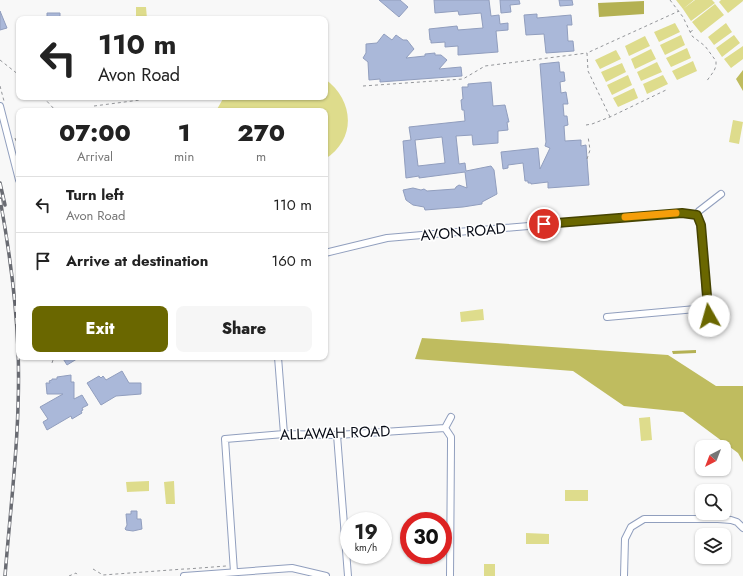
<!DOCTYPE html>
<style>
body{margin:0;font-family:Jost,sans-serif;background:#f6f6f6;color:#222;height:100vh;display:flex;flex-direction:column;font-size:15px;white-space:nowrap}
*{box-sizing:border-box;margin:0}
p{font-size:13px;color:#767676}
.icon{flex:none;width:22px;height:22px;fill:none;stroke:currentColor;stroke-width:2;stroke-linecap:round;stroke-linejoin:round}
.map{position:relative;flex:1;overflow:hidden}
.drawer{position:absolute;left:16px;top:108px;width:312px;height:252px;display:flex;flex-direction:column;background:#fff;border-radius:8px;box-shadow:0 1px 3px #0004}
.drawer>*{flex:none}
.hud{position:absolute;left:16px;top:16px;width:312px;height:84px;border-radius:8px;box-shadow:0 1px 3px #0004;background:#fff;color:#222;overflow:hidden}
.needle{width:26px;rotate:222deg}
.fabs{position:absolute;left:695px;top:440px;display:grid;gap:8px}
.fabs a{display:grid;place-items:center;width:36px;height:36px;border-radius:8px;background:#fff;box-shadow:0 1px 3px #0004;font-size:20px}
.speed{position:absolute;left:340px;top:512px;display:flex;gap:8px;font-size:20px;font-weight:700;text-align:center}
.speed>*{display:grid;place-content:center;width:52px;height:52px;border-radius:50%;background:#fff;box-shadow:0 1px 3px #0004;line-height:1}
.speed small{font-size:10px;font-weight:400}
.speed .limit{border:6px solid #d22;background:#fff;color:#111}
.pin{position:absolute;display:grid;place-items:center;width:34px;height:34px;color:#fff;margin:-17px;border:2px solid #fff;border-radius:50%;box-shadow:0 1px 4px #0007}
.me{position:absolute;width:44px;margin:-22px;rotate:353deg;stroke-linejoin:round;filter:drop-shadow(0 0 3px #0008)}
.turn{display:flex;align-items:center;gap:14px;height:84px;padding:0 16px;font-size:18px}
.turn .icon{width:52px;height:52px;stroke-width:2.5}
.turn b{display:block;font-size:28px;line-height:34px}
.eta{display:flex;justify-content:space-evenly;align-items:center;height:68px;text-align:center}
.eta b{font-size:24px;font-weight:800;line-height:28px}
.button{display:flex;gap:8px;margin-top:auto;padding:8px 16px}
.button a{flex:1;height:46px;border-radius:8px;background:#6a6700;color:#fff;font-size:16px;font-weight:800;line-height:46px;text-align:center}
.button a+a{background:#f6f6f6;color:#222}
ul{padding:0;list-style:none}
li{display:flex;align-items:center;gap:12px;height:56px;padding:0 16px;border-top:1px solid #e0e0e0}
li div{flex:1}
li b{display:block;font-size:15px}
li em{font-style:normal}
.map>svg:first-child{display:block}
.green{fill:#dedc8c}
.forest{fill:#bfbc5f}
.water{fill:#b4b153}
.building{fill:#aab8d9;stroke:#919ebe;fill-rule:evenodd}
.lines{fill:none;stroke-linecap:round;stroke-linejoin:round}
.minor-casing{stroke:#919fbe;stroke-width:8}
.path{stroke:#94969a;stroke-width:1;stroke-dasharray:3 3;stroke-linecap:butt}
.minor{stroke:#fff;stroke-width:6}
.rail-casing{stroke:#696b72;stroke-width:3.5}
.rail{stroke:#fff;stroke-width:2;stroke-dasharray:6;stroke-linecap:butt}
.route-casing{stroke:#454300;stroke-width:10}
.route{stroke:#6a6700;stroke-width:7}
.slow{stroke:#f59e0b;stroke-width:7}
.labels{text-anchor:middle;stroke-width:3;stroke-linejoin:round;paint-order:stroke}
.street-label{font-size:15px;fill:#080c17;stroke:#fff}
</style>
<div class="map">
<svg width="743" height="576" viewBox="0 0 743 576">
<rect width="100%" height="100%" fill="#f8f8f8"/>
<path class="green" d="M676,0H694L683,9Z
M695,0H712L715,3L691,21L683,9Z
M721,0H743V1L728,13L719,2Z
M715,4L724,15L701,33L692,22Z
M136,7H146L147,19H136Z
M675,23L680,32L659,42L654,32Z
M726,23L732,32L714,45L708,37Z
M681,35L685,45L665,55L660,45Z
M734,35L740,43L722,57L716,48Z
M645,36L650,46L629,56L625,46Z
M743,46V59L731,68L724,59Z
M687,48L691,58L671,67L666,58Z
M651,49L656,59L635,69L631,59Z
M616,50L621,59L600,69L595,60Z
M693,61L697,71L677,80L672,71Z
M657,62L662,72L641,81L637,72Z
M622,63L626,72L606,82L601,72Z
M628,75L632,85L612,95L607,85Z
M663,75L668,84L647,94L643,84Z
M325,79C354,100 357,139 325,159V111H216L224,97H325Z
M634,88L638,98L618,107L613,98Z
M733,120L743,122L739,144L729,142Z
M483,309L484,320L461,322L460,312Z
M650,417L652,440L641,441L639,418Z
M149,481V491L127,492L126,482Z
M174,481L175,504H166L164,482Z
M565,490H588V501H565Z
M526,533L549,534V544H526Z
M484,564H495V576H484Z"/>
<path class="forest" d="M743,70V91L736,79Z
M422,338L668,355L716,386H743V462L738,453L683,412L624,406L573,371L415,359Z"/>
<path class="water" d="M644,1V14L599,17L598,3Z
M696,350V353L673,354L672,351Z"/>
<path class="building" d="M379,0H400L408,7L399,17Z
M434,0H489L491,16L499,15L500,24L508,23V30L496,31L498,52L458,55V46L445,47V42L431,43V40H430L429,29L457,26L458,30L483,28L481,13L459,15L458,11L435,13Z
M500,0H519L520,4L510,5L511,12L501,13Z
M559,0H572L573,5L560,6Z
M0,11L7,28L0,30Z
M47,13H60V19H47Z
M537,14V18L571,15L572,25H567L568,41H573L574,51L546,53L544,34L526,35L524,15Z
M384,34L392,40L396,35L403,40H407L414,49L406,58L425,56V54L435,53V55H441L447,60L439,69L461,67L462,76L380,82V79L369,80L368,62L363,58L366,53V44L377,43Z
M559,62L560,72H564L565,81L560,82L561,93L566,92L568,104H563L564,116H567L568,125L564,126L565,141L581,140V146L586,145L589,185L548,188V182L531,184V183H528V181H525L523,163L508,165V168L503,169L501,152L538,148L540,169L550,148L545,146L546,142L540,64Z
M491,82L493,106L505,105L509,122H507L508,130L498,131V143L473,145L472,135L456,136L459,164L465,163L466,171L491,166L494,170L497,194L482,202V204L463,207L425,210L424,207L413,205L406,200L403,190L413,188L421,190L424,189L427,191L455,189L456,187L459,185L467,188L465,172L419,178V176L406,178L403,141L411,140L409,127L465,121L464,110H462L461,100L463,99L462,87H468V84ZM442,137L445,163L418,166L415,140Z
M62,357H80L67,365Z
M122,371L129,383H141V394L116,396L101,405L87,383L99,376L101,378L103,376L106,380Z
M71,375V382H74V399L82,395L88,405L82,408L83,410L81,411L82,413L72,419L71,416L47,430L43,422L48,419L40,407L63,394H47L46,383H50L49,381L52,380V379H57V377Z
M131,511H137V519H141L142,529L133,531L126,530L125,529L127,525L126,514H131Z"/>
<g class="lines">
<g class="minor-casing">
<path id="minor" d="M0,106L19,180
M697,215L701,225L707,308L709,316
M697,215L699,211L721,194
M325,253L387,238L682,213L697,215
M607,317L707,308
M278,357L284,434
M445,428L451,437V445L450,576
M445,428L451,417
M337,435L348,576
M234,572L225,439L284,434L337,435L445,428
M184,576L292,568L326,576
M624,576L625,539L631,527L644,519H718L731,520L737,522L743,528"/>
</g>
<path class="path" d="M670,0L683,17L692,36L705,46L716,61V66L714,71L706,82
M690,32L695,29
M0,60L19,75
M0,86L4,101
M363,86L463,79L485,66L587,53
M43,97L56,111
M94,106L140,100L142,97
M610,117L588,71L587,53L679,11
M586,125L592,124L610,117L666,90
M15,138L19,151
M587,159L590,150L588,136
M52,363L54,357
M93,569L103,575L184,569
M187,569L226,566
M69,576L76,573L78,576"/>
<use href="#minor" class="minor"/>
<g class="rail-casing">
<path id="rail" d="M0,183L5,205
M0,199C9,248 16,299 18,349C21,425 11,501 5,576"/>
</g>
<use href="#rail" class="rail"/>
</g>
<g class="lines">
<g class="route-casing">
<path id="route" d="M544,224L682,213L697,215L701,225L708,308L709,316"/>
</g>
<use href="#route" class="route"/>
<path class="slow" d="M625,217L676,213"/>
</g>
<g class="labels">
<g class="street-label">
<text transform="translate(463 232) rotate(-5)" y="5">AVON ROAD</text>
<text transform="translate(335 433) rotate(-2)" y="5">ALLAWAH ROAD</text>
</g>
</g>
</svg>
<div class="fabs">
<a><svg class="needle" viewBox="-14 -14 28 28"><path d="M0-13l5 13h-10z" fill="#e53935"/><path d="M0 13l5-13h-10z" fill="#767676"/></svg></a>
<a><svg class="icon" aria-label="search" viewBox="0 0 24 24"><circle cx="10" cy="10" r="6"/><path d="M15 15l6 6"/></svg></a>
<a><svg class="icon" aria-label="layers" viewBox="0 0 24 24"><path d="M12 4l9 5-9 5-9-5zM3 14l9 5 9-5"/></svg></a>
</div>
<div class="speed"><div>19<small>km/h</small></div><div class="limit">30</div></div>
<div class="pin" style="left:544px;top:224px;background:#d93025"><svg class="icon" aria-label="arrive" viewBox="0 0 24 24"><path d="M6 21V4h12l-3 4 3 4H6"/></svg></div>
<svg class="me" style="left:709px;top:316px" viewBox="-20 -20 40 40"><circle r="19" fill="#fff"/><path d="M0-13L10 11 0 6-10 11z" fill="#6a6700"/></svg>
<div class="hud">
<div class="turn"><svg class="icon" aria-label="left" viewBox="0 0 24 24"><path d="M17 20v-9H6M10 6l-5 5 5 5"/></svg><div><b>110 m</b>Avon Road</div></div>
</div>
<section class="drawer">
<div class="eta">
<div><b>07:00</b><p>Arrival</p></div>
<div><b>1</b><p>min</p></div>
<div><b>270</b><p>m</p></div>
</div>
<ul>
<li><svg class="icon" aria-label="left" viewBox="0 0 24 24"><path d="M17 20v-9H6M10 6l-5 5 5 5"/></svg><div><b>Turn left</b><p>Avon Road</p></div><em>110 m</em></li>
<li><svg class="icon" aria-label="arrive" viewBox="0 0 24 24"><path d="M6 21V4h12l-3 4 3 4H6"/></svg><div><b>Arrive at destination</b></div><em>160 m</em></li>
</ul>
<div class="button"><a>Exit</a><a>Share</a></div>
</section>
</div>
